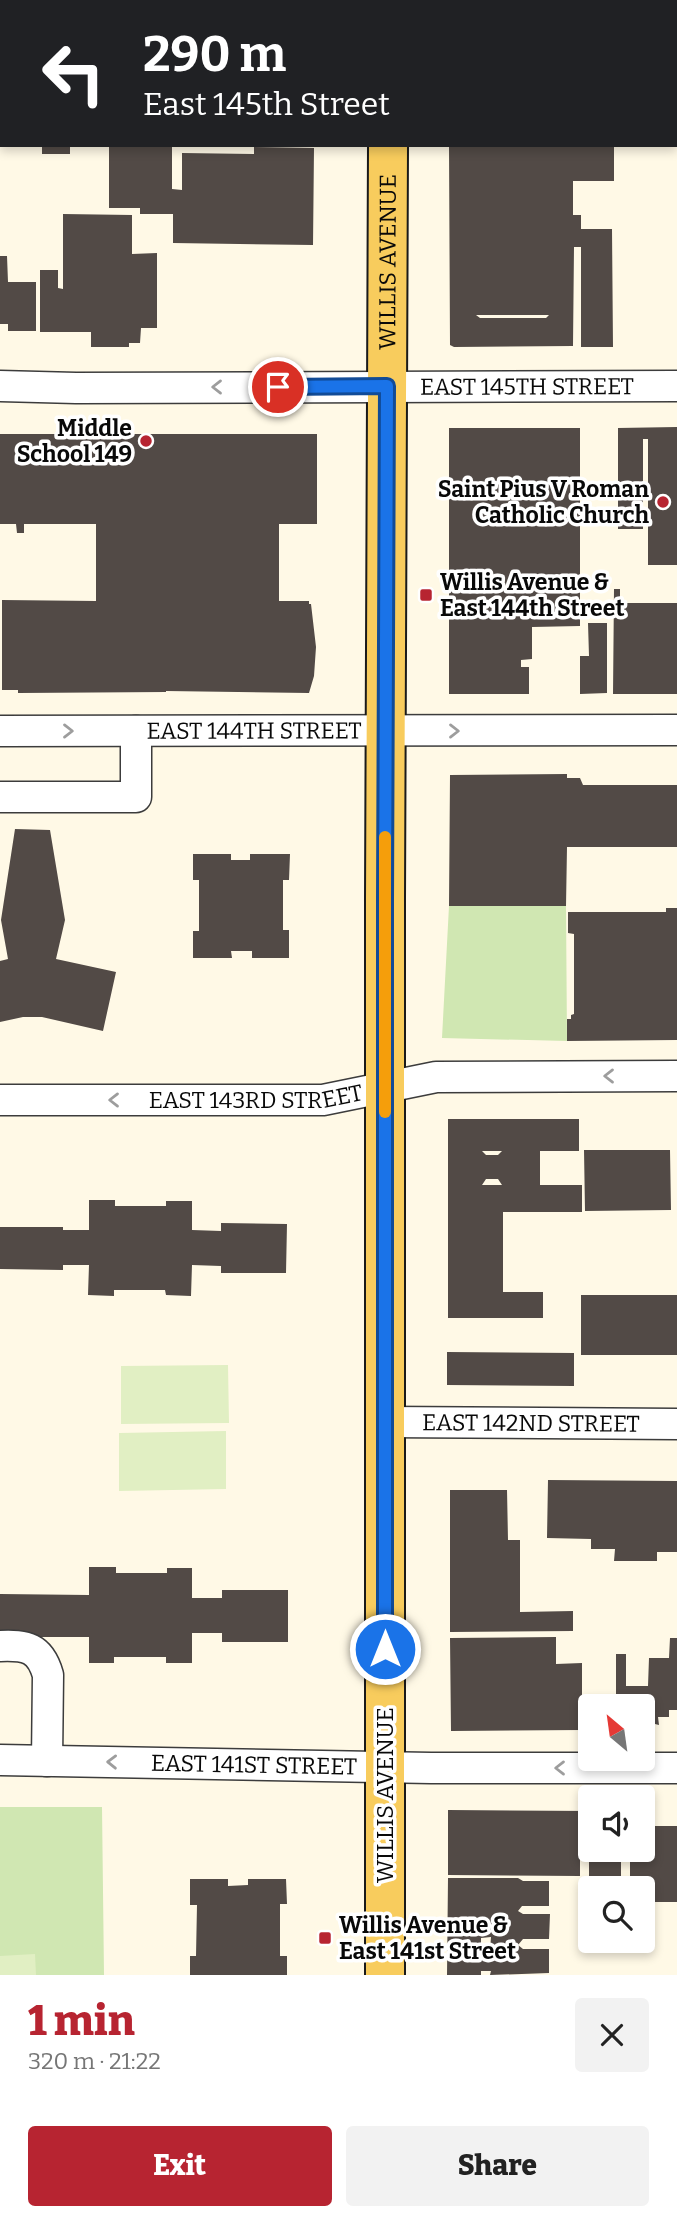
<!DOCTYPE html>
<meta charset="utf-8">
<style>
body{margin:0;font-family:Bitter,serif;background:#f2f2f2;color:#222;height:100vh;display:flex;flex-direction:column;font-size:26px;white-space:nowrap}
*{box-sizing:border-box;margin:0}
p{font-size:23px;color:#767676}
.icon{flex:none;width:38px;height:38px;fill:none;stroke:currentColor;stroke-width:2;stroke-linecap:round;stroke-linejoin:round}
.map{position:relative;height:1975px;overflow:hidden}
.drawer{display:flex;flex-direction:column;background:#fff;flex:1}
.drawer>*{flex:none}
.hud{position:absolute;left:0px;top:0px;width:677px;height:147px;box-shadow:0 4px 10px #0003;background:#202124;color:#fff;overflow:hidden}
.needle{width:46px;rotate:331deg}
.tools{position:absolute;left:578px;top:1694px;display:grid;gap:14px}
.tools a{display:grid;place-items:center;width:77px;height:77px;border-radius:7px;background:#fff;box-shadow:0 4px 10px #0003;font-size:35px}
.pin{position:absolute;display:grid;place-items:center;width:60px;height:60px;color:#fff;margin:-30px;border:4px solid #fff;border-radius:50%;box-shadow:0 2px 7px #0007}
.me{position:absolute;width:77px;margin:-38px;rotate:0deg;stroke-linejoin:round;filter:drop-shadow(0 0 5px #0008)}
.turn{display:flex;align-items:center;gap:24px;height:147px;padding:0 28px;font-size:32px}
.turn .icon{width:91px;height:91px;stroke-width:2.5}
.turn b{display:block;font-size:49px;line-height:60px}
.round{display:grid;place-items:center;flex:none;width:74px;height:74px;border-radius:7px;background:#f2f2f2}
.overview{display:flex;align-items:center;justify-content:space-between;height:119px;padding:0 28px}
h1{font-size:42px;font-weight:800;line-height:52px;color:#b72431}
.action{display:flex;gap:14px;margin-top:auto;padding:14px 28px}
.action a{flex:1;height:80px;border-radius:7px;background:#b72431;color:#fff;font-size:28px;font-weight:800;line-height:80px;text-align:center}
.action a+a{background:#f2f2f2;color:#222}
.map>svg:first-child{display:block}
.park{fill:#d0e7b2}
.pitch{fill:#e1efc3}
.building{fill:#524a46;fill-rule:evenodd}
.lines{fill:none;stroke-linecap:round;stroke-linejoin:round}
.minor-casing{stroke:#3c3c3c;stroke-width:33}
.major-casing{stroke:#1a1a1a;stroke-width:42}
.minor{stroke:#fff;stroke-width:30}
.major{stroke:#f8cc5d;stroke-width:38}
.oneway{stroke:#9d9d9d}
.route-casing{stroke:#114b97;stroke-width:18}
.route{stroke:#1a73e8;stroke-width:12}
.slow{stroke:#f59e0b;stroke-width:12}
.poi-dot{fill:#b72431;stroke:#fff;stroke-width:2.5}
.labels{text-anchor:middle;stroke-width:7;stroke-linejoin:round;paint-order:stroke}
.street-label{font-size:23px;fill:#090909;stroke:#fff}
.poi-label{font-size:23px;font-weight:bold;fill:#090909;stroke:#fff;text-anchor:end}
</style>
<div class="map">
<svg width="677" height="1975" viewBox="0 0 677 1975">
<rect width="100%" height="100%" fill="#fff9e6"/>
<path class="park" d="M449,906H566L567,1041L442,1038Z
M0,1807H102L104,1975H0Z"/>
<path class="pitch" d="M228,1365L229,1423L121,1424V1366Z
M226,1431V1489L119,1491V1433Z
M35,1954L36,1975H0V1956Z"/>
<path class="building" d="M42,145H70V154H42Z
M109,145H172V189L182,190V153L254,154V147L314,148L313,245L173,243V214H140V208H109Z
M449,145H614V181H573V215H581V229H612L613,347H581V247H574L573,346L454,347L450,345ZM476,315H549L546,318H480Z
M63,214L132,215V254L157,253V328H141L140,343H129V347H91V332H40V270H58V288L63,289Z
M0,256H7L8,282H36V331H8V324H0Z
M677,427V565H648V439H643V529H618V428Z
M449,428H580V626L532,627V659L521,660V667H529V694H449Z
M0,434H317V524H279V601H309V604H311L316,647L314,676L309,693L166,691V692L18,693V690H2V600L96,601V524H24V533H17L16,524H0Z
M614,589H620V603H677V694H613Z
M588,623H607V693L580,694V656H589Z
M567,774V778H580L583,785H677V847H567L566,906H449L450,775Z
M15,829L50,830L65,920L56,959L116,972L103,1031L42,1017H23L0,1022V961L8,959L1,920Z
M193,854H231V860H250V854H290L289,880H283V930H289V958H252V951H231L232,958H193V931H199V880H193Z
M666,908H677V1040L567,1041V1019H571V1015L574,1014V934L568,933V912H666Z
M448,1119H579V1151H540V1185H582V1212H503V1292H543V1318H448ZM482,1151H502L498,1155H486ZM486,1179H498L502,1185H482Z
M584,1150H670L671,1210L585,1211Z
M89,1200H115V1206H166V1201H192V1230L221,1231V1223L287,1224L286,1273H221V1266L192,1265L191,1296L166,1295L165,1290H114V1296L88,1295L89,1265H63V1270L0,1269V1227H63V1230H89Z
M581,1295H677V1355H581Z
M447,1352L574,1353V1386L447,1385Z
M548,1480L677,1481V1552H657V1561H614L615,1549H591V1539L547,1538Z
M450,1490H507L508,1540H520V1612L573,1611V1631L450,1632Z
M89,1567H116V1573H167V1568H192V1598H222V1590H288V1642H222V1633H192V1663H166V1657H114V1663H89V1637H0V1594L89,1595Z
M556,1637V1664L582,1663V1730L451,1731L450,1638Z
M670,1638H677V1710H669V1717H658L659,1725L655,1724V1728H648V1720H642V1706H616V1654H626V1686H648L649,1658H669Z
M448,1810L590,1811V1848H580V1876L448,1875Z
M642,1826H677V1902H642V1888H630V1850H642Z
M589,1850H621V1888H589Z
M448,1878H518L523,1881H549V1906H522L518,1911L523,1914H550L549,1939H523L518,1945L523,1949H549V1973L490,1975L491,1971H481V1975H447ZM491,1937L490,1950H481V1938Z
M190,1879H228V1886L248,1885V1879H286L287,1904H280V1956H287V1975H190V1956H196L197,1905H190Z"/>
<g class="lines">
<g class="minor-casing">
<g id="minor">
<path d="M0,37H2"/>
<path d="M676,39H677"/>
<path id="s1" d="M0,386L76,388L677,386"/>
<path id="s2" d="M0,731L677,730"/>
<path d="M0,797H136V731"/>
<path id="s3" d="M0,1100H323L436,1077L677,1076"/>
<path id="s4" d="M384,1422L677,1424"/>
<path d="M0,1646C26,1645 40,1647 48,1675L47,1761"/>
<path id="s5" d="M0,1760L431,1768H677"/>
</g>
</g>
<g class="major-casing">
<g id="major">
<path d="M386,0V2"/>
<path id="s6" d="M385,1975V901L388,145"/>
</g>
</g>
<use href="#minor" class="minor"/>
<use href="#major" class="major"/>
</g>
<defs><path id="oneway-chevron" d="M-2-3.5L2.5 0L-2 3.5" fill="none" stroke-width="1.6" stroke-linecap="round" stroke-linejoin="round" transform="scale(1.75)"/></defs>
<g class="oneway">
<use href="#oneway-chevron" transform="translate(217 387) rotate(180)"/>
<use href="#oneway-chevron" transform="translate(68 731)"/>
<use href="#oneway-chevron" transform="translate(454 731)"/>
<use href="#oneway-chevron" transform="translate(609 1076) rotate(180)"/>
<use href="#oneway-chevron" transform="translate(114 1100) rotate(180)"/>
<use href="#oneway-chevron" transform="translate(112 1762) rotate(-179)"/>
<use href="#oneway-chevron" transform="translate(560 1768) rotate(-180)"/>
</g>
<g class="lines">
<g class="route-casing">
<path id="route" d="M278,387L387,386L385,901V1649"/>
</g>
<use href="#route" class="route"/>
<path class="slow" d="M385,837V1112"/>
</g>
<g class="poi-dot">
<circle cx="146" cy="441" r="7"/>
<circle cx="663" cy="502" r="7"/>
<rect x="419" y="588" width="14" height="14" rx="3.5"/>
<rect x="318" y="1931" width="14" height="14" rx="3.5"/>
</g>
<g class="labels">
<g class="street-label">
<text dy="8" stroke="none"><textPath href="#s6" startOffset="1713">WILLIS AVENUE</textPath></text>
<text dy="8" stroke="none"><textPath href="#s1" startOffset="527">EAST 145TH STREET</textPath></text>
<text dy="8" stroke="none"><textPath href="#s2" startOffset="254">EAST 144TH STREET</textPath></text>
<text dy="8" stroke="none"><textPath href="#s3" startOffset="256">EAST 143RD STREET</textPath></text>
<text dy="8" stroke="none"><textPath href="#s4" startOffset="147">EAST 142ND STREET</textPath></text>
<text dy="8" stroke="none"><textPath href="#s5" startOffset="254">EAST 141ST STREET</textPath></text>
<text transform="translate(385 1795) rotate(-90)" y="8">WILLIS AVENUE</text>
</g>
<g class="poi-label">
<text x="132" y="436">Middle<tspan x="132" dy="26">School 149</tspan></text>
<text x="649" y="497">Saint Pius V Roman<tspan x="649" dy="26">Catholic Church</tspan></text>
<text x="440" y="590" text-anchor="start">Willis Avenue &amp;<tspan x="440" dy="26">East 144th Street</tspan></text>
<text x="339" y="1933" text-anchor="start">Willis Avenue &amp;<tspan x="339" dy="26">East 141st Street</tspan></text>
</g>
</g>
</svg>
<div class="tools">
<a><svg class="needle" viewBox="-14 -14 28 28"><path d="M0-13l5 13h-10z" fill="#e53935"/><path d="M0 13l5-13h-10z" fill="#767676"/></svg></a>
<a><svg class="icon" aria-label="sound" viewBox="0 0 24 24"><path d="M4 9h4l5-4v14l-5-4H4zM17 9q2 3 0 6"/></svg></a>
<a><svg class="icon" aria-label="search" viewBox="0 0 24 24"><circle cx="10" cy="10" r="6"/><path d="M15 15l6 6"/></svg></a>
</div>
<div class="pin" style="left:278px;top:387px;background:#d93025"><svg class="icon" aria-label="arrive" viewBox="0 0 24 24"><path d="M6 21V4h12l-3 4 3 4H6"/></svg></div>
<svg class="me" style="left:385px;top:1649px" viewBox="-20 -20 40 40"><circle r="17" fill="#1a73e8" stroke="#fff" stroke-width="3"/><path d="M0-11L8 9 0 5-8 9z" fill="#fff"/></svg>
<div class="hud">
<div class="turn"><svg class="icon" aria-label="left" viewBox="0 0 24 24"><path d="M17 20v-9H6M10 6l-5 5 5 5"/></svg><div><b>290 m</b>East 145th Street</div></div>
</div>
</div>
<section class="drawer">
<div class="overview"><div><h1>1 min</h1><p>320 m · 21:22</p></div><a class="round"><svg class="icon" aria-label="close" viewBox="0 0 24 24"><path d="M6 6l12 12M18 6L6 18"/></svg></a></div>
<div class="action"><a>Exit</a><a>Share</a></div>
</section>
